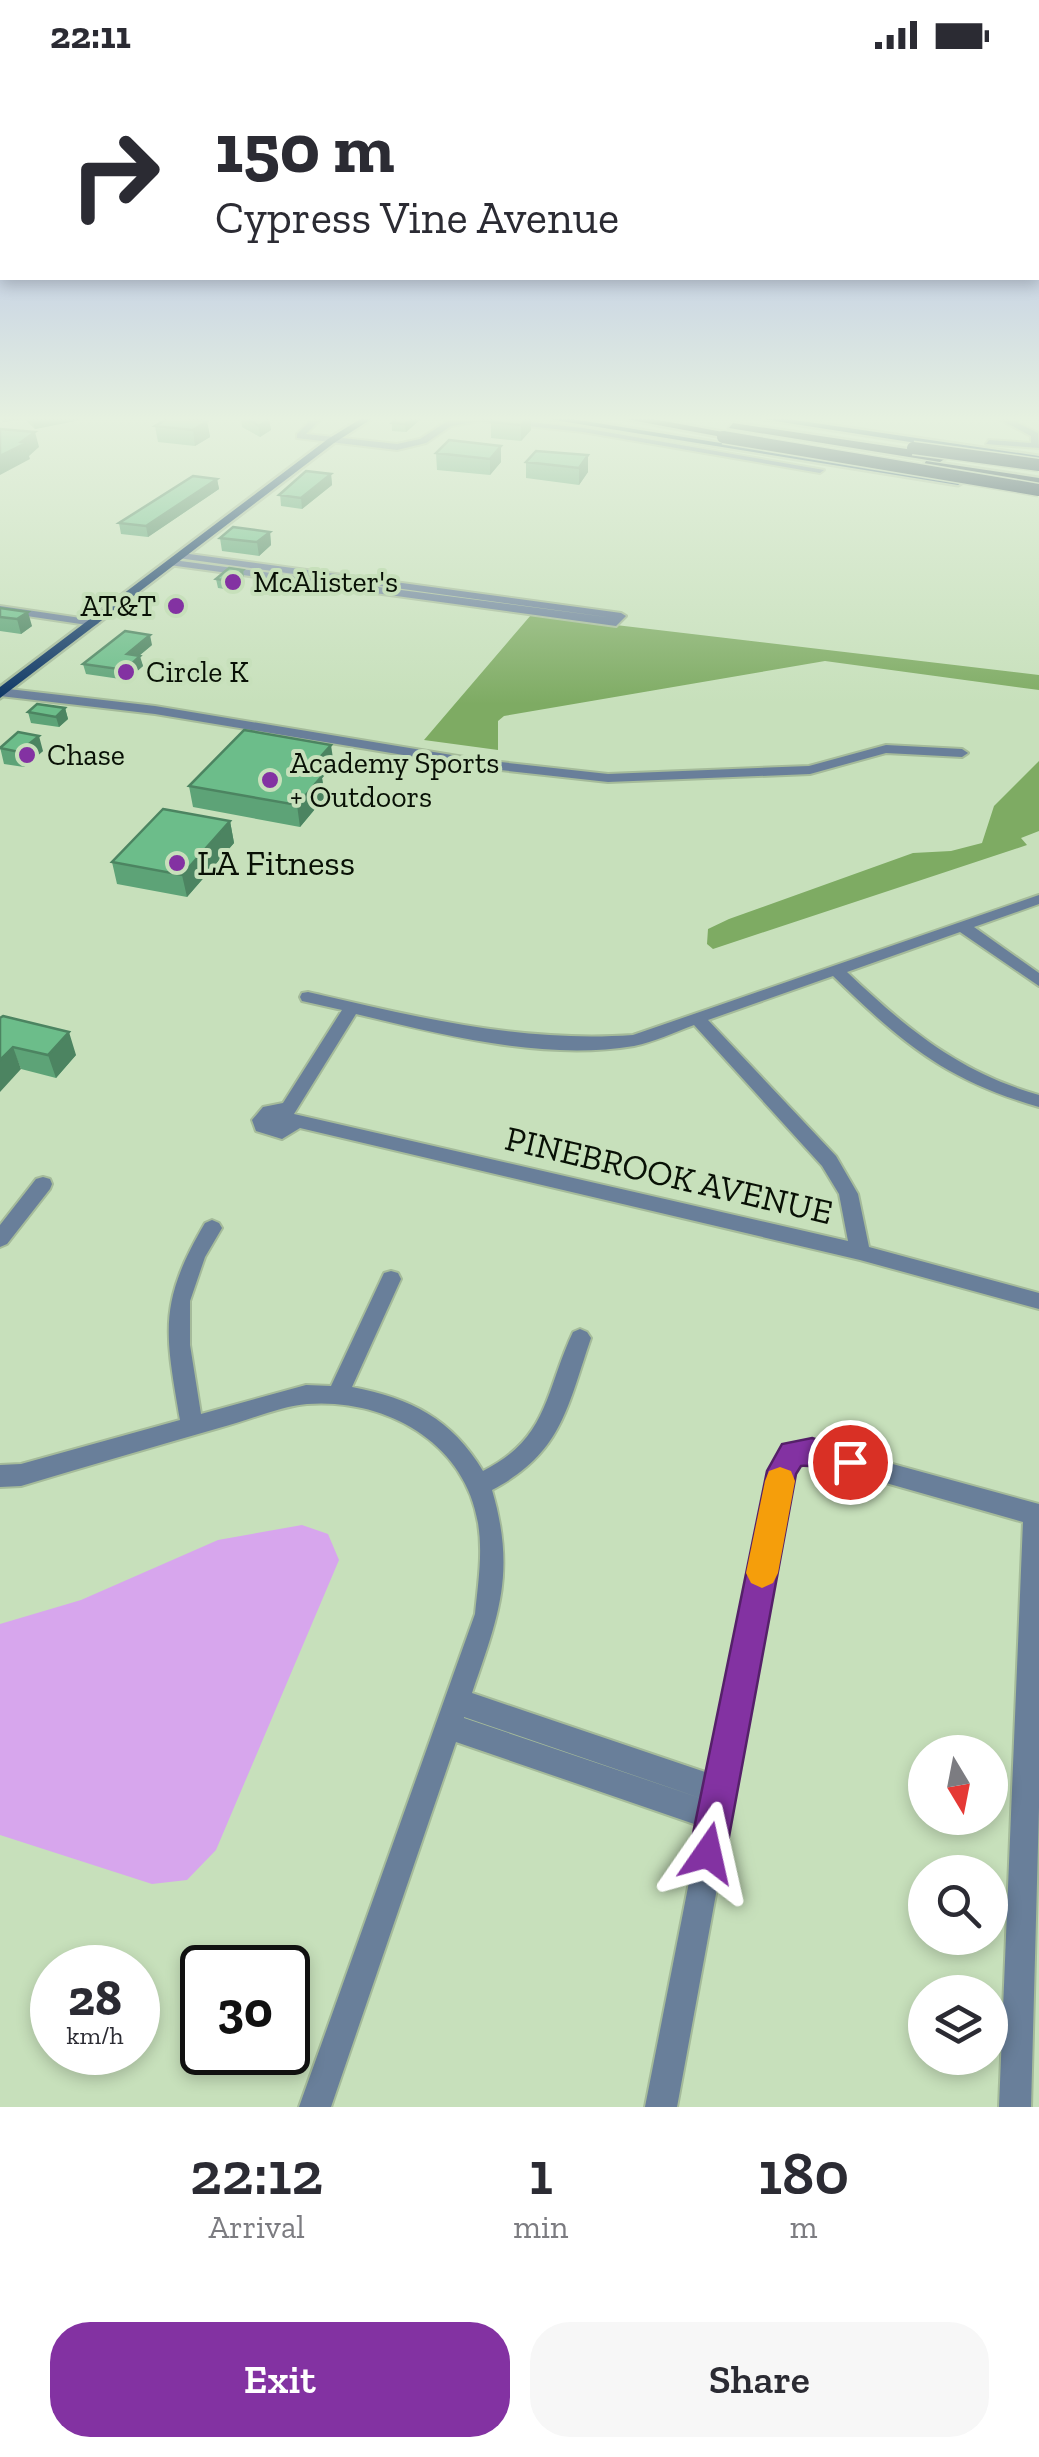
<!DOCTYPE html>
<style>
body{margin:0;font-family:"Zilla Slab",serif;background:#f7f7f7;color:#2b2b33;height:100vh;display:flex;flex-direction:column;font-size:38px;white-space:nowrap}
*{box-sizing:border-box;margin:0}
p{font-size:32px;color:#7c7c81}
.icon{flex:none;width:55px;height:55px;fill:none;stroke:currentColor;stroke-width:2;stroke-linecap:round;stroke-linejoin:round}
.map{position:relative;height:2037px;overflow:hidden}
.panel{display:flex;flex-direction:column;background:#fff;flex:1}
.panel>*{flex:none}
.hud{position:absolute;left:0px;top:0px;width:1040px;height:210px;box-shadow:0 5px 15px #0003;background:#fff;color:#2b2b33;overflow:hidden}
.needle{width:65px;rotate:170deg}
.buttons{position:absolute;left:908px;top:1665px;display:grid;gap:20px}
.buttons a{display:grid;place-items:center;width:100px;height:100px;border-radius:50%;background:#fff;box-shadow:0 5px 15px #0003;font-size:50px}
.speed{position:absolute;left:30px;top:1875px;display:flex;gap:20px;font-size:50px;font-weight:700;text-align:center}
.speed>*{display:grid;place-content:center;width:130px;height:130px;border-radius:50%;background:#fff;box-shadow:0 5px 15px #0003;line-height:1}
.speed small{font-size:25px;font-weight:400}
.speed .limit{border:5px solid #111;border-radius:15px;background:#fff;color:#111}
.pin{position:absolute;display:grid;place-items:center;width:85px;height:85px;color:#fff;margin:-42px;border:5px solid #fff;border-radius:50%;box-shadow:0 2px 10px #0007}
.me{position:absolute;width:110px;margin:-55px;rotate:11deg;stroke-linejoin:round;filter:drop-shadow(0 0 8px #0008)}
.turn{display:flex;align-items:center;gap:35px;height:210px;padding:0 50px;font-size:45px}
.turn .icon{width:130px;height:130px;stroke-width:2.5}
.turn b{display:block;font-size:70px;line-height:85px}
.eta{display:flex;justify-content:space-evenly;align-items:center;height:170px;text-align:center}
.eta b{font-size:60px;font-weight:600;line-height:70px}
.action{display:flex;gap:20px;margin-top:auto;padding:20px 50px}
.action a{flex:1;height:115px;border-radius:40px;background:#8332a2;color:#fff;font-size:40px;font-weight:600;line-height:115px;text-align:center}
.action a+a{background:#f7f7f7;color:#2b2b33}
.status{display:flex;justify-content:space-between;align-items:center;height:70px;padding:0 50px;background:#fff;direction:ltr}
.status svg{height:28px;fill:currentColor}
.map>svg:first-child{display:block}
.forest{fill:#7eab63}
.water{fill:#d7a6ed}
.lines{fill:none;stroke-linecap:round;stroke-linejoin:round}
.minor-casing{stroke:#a5bb9a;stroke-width:4}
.major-casing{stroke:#a5bb9a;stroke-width:5}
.highway-casing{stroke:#a5bb9a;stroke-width:5}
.minor{fill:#697f9a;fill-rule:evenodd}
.major{fill:#0c3564;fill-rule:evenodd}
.highway{fill:#051e3c;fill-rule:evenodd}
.highway-bridge-casing{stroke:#a5bb9a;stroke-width:15;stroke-linecap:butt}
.highway-bridge{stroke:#051e3c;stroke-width:12}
.wall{fill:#5da377}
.shaded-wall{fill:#4c8461}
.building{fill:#6cbd8a;stroke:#4c8461;stroke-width:2.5}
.route{fill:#8332a2;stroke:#552069;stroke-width:2.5}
.slow{fill:#f59e0b}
.poi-dot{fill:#8332a2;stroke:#c7e0bb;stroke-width:4}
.labels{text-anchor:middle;stroke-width:8;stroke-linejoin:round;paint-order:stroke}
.far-poi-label{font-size:30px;fill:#081005;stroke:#c7e0bb;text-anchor:start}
.poi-label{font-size:35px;fill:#081005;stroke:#c7e0bb;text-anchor:start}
.street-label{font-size:35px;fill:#081005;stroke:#c7e0bb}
</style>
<div class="status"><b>22:11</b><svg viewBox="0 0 49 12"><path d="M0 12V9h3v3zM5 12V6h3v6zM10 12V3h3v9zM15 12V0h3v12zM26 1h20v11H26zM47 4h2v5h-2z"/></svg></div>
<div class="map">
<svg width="1039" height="2037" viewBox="0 0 1039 2037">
<rect width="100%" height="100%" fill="#c7e0bb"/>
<path class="forest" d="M531,545L1039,605V620L825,591L504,646L498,651V680L424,670Z
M1039,691V761L1021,768L1027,775L713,879L707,874L708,859L729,849L913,783L951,781L982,773L994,736Z"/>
<path class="water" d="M302,1455L328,1464L339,1490L216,1780L187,1810L152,1814L0,1765V1554L81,1530L218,1470Z"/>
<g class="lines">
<g class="minor-casing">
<path id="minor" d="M313,348H322L306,364L397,374L420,369L446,352L496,348L583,358L824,400L820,403L583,362L480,351L451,356L426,373L397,380L297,368V364Z
M997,348H1008L1038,363L1039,378L986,374L989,370L1031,373V366Z
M182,483L621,543L626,546L616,556L169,495V491L173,490L614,548L178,488L177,486Z
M0,536L94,550L99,553L94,556L0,542Z
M0,618L155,636L482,690L608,704L809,696L886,675L962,679L968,683L962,687L886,683L810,704L608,712L482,698L155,644L0,626Z
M1039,825V834L974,857L1039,903V916L960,862L847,902C906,958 958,1002 1039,1025V1037C945,1010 902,973 833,906L708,950L836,1086L858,1124L869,1177L1039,1223V1239L860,1190L300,1058L282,1069L256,1061L252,1050L263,1037L283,1033L342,940L302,931L300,927L302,923L308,922C416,947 521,973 633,965ZM356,944C444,965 543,991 634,976C654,972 675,962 694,955L822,1096L839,1124L848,1171L294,1044Z
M43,1107L50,1109L52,1114L50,1119L7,1174L0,1177V1155L36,1109Z
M212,1150L219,1153L222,1158L205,1187L190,1231V1275L201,1344L306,1315L331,1316L384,1203L391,1201L398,1203L401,1209L352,1317C411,1328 452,1349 483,1401C549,1368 545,1321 573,1262L580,1259L587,1262L591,1268C567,1338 562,1383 492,1420C516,1502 499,1545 472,1623L711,1704L771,1401L784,1376L812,1372L1039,1434V1737L1031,2037H999L1023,1452L812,1392L799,1393L793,1403L677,2037H645L700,1756L456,1672L331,2037H299L475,1544C478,1514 483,1483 478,1453C465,1372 385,1328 307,1334C281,1336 246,1351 219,1358C153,1377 87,1396 21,1416L0,1417V1395L21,1394L180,1350C165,1262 158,1233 205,1153ZM464,1647L706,1730L464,1648Z"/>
</g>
<g class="major-casing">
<path id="major" d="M362,348H373L334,373L0,628V617L328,369Z
M542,348H566L963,412L958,415Z
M756,348H781L1039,386V392Z"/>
</g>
<g class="highway-casing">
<path id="highway" d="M620,348H648L755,368L749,372Z
M733,353L940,384L946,388L940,392L729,358Z
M926,391L1039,408V416L922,398Z"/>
</g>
<use href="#minor" class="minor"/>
<use href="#major" class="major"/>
<use href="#highway" class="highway"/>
<g class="highway-bridge-casing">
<path id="highway-bridge" d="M723,367L1039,420
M913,378L1039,395"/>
</g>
<use href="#highway-bridge" class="highway-bridge"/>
</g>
<path class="wall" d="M0,348H80V350L35,359L24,349L3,352Z
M241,348H268L271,360L260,367L242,357Z
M422,348L406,362L392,361V353Z
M531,348V360L521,371L491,368V352Z
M207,351L210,367L195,376L158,372L155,356Z
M501,376V392L490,405L437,400L436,383Z
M536,381L588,385V402L579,415L526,408V392Z
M331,404L332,415L302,439L281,436L280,423Z
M217,409L219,419L148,467L121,464L119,453Z
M270,462L271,475L259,486L222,481L220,468Z
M243,500L244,509L231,520L218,518L216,509Z
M0,538L32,556L21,564L0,561Z
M152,575L139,586L143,596L127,610L86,604L83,594Z
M65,638L68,649L59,657L31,653L28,642Z
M0,677L43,681L24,697L4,694Z
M334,695L322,708L325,727L300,757L193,737L189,716Z
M230,751L234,773L187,827L117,814L112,792Z
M0,948L76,985L56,1008L21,999Z"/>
<path class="shaded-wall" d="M2,348H24V349L3,352Z
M32,348H80V350L35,359Z
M413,348H422L406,362L405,354Z
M528,348H531V360L521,371V355Z
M269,349L271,360L260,367L259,356Z
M207,351L210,367L195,376L193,360Z
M35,362L39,377L29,386L30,389L0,405V386Z
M501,376V392L490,405V389Z
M588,385V402L579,415V398Z
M331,404L332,415L302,439L301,428Z
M217,409L219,419L148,467L146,456Z
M270,462L271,475L259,486L257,472Z
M243,500L244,509L231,520L230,511Z
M28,542L32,556L21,564L17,549Z
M150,565L152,575L129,594L127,584Z
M140,586L143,596L127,610L125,600Z
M65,638L68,649L59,657L56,647Z
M39,666L43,681L24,697L19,682Z
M331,675L334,695L322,708L325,727L300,757L297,735L306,703Z
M230,751L234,773L187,827L182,805Z
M69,962L76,985L56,1008L48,985Z
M13,977L21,999L0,1022V990Z"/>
<path class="building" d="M168,348H184L207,351L193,360L155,356Z
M246,348H268L269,349L259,356Z
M398,348H413L405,354L392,353Z
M494,348H528L521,355L491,352Z
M0,359L35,362L21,372L26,373L0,386Z
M449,370L501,376L490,389L436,383Z
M536,381L588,385L579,398L526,392Z
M306,401L331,404L301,428L279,425Z
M193,406L217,409L146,456L119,453Z
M233,457L270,462L257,472L220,468Z
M229,498L243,500L230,511L216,509Z
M0,538L28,542L17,549L0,547Z
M125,561L150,565L127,584L140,586L125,600L83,594Z
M37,634L65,638L56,647L28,642Z
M244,660L331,675L306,703L322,706L297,735L189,716Z
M18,662L39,666L19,682L0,678Z
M163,739L230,751L182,805L112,792Z
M3,946L69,962L48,985L13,977L0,990V948Z"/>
<linearGradient id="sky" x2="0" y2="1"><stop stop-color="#a1aeea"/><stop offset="0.55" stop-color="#e6f1e0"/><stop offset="1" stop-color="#e6f1e0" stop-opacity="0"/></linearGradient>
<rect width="1039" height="634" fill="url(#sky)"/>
<path class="route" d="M812,1368L860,1383L864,1392L860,1402C841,1409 821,1394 801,1396L796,1404L726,1783L721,1796L708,1801L695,1796L689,1783L767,1401L782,1374Z"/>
<path class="slow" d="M780,1397L791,1401L795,1411L778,1503L773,1513L762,1518L751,1513L746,1503L765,1411L769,1401Z"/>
<g class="poi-dot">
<circle cx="233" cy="512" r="10"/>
<circle cx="176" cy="536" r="10"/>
<circle cx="126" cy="602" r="10"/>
<circle cx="27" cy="685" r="10"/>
<circle cx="270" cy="710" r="10"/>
<circle cx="177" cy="793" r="10"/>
</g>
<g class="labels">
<g class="far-poi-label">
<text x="253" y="522">McAlister's</text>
<text x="156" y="546" text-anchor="end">AT&amp;T</text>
<text x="146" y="612">Circle K</text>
<text x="47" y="695">Chase</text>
<text x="290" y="703">Academy Sports<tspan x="290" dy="34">+ Outdoors</tspan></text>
</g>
<g class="poi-label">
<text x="197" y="805">LA Fitness</text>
</g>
<g class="street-label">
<text transform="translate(669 1105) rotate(13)" y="12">PINEBROOK AVENUE</text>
</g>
</g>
</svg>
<div class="buttons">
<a><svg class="needle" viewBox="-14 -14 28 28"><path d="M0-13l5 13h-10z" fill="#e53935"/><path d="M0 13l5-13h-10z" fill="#7c7c81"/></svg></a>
<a><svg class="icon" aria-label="search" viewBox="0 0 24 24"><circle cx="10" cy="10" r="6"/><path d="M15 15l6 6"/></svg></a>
<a><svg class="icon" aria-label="layers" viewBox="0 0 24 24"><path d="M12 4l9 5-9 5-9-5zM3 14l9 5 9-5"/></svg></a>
</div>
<div class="speed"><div>28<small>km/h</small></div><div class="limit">30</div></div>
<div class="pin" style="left:850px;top:1392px;background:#d93025"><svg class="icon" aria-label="arrive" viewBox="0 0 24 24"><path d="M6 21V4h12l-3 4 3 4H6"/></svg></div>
<svg class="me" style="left:708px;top:1783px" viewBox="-20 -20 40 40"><path d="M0-17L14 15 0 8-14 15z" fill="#8332a2" stroke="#fff" stroke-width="4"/></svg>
<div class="hud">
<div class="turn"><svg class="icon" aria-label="right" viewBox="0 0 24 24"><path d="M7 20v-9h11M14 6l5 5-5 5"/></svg><div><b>150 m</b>Cypress Vine Avenue</div></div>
</div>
</div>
<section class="panel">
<div class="eta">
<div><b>22:12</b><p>Arrival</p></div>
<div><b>1</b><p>min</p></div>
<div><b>180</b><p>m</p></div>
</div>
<div class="action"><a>Exit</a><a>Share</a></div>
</section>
